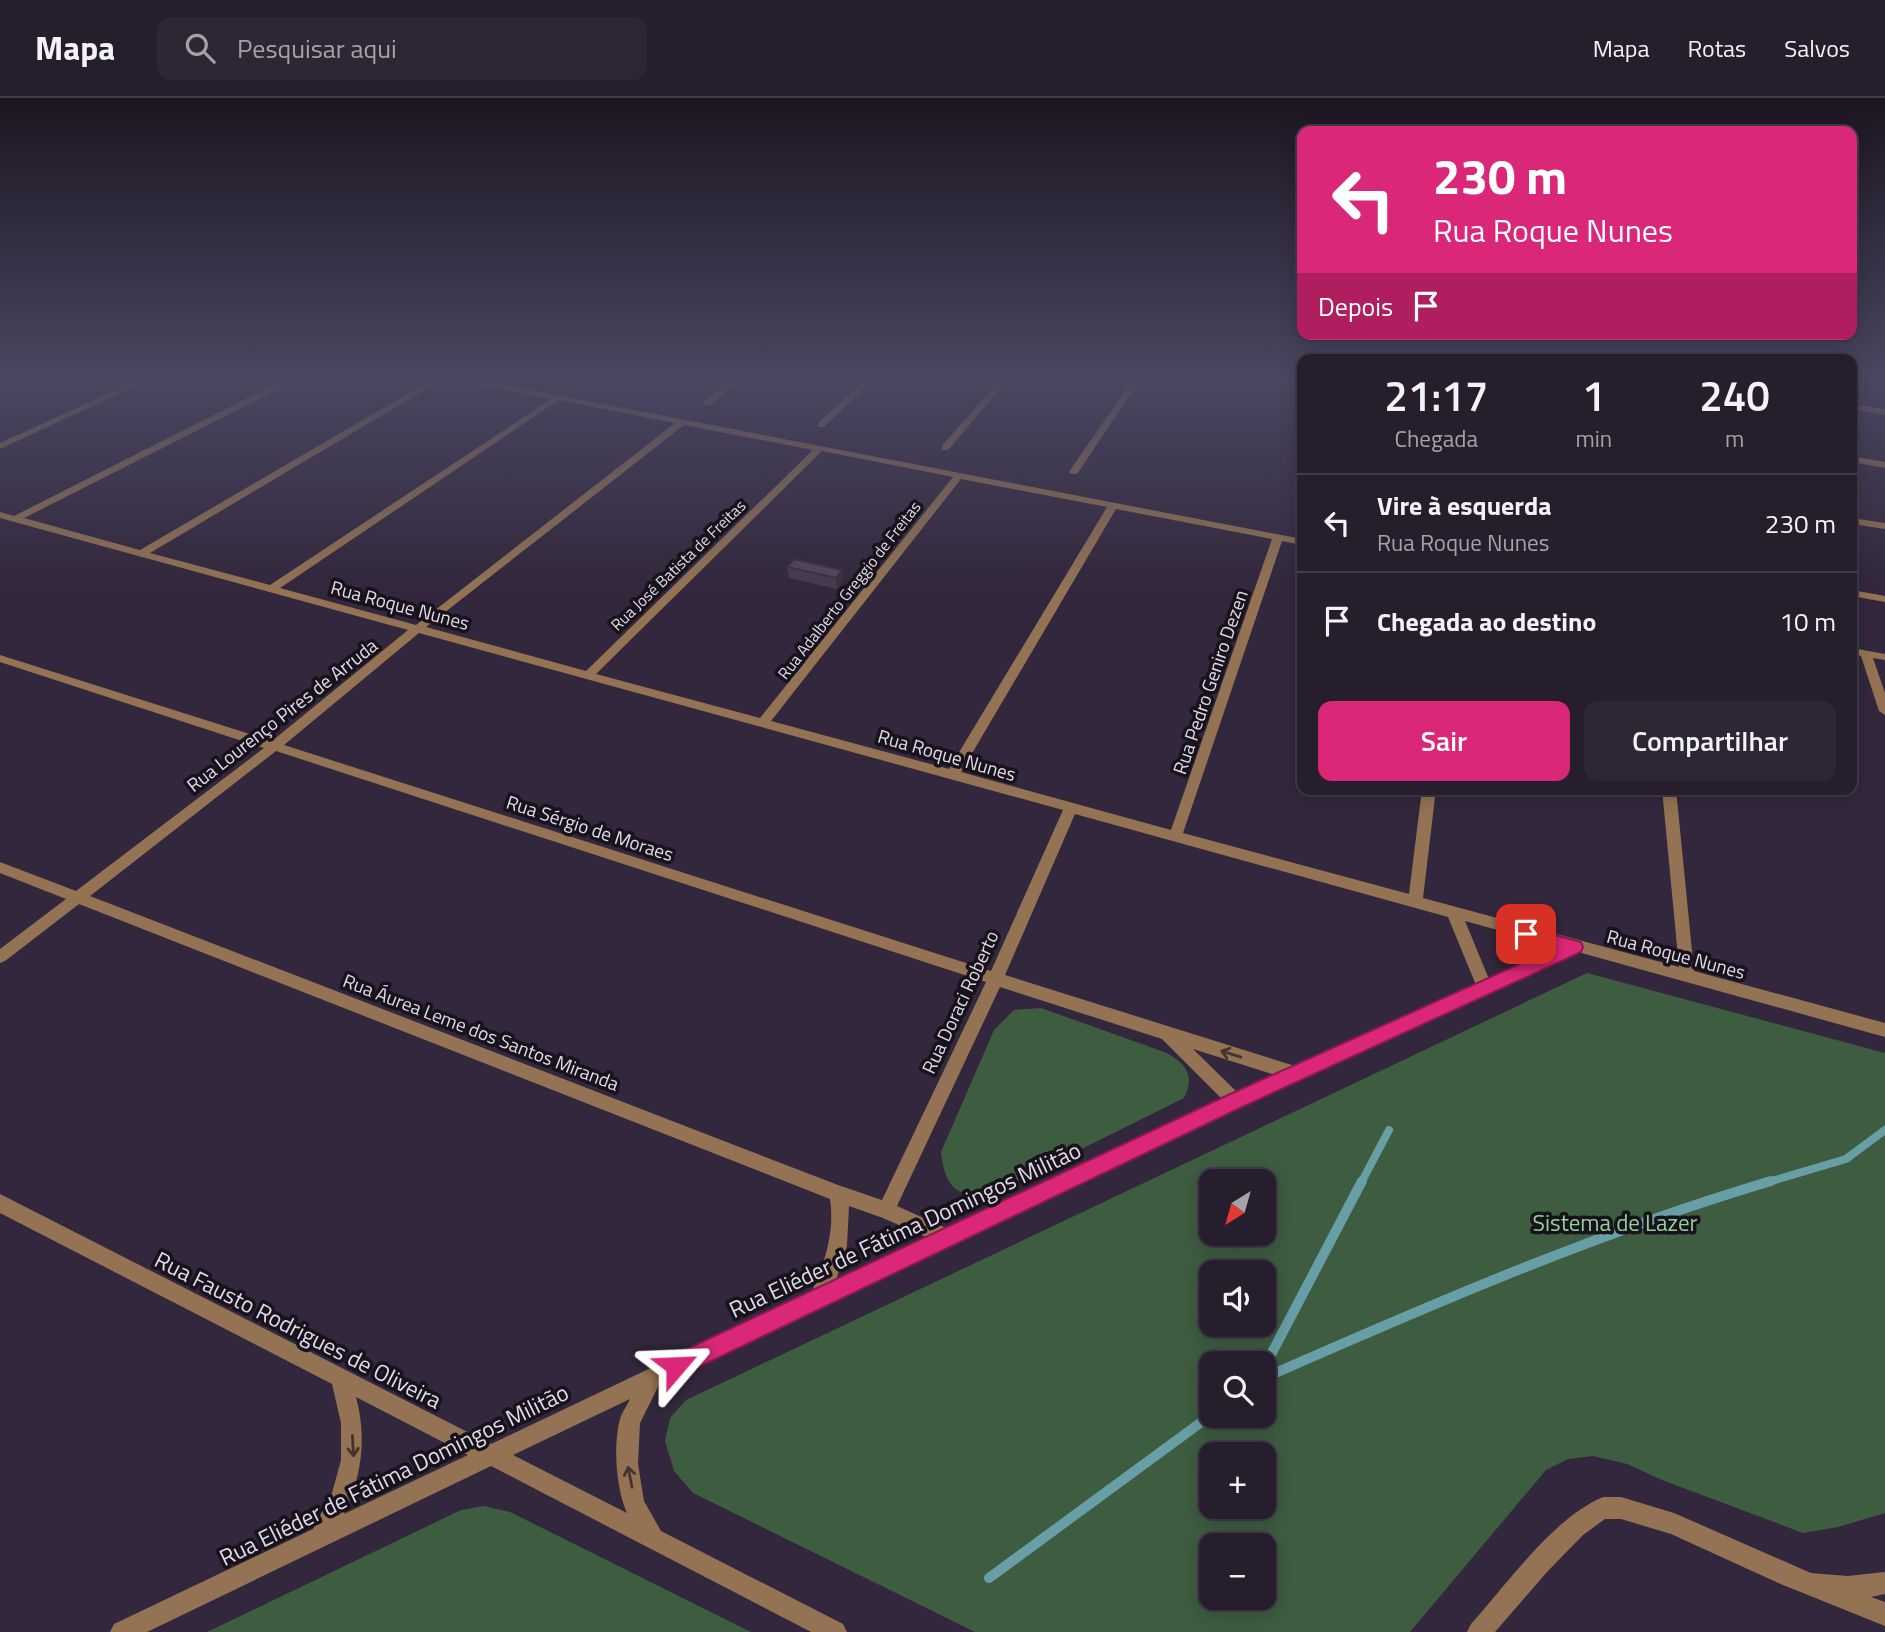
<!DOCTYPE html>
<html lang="pt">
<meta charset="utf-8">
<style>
body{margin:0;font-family:"Titillium Web",sans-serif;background:#2e2635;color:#f1f3f6;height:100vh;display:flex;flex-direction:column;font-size:26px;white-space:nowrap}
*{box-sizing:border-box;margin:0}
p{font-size:23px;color:#a4a2aa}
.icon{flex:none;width:38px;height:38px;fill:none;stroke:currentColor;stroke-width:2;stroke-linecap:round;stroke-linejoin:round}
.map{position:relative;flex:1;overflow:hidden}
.side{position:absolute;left:1297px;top:256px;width:560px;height:441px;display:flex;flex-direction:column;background:#261d2d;border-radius:14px;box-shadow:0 4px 18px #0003,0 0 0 2px #423b49}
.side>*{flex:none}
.guide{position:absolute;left:1297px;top:28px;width:560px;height:214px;border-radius:14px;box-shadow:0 4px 18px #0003,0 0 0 2px #423b49;background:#db2777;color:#fff;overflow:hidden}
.needle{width:46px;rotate:217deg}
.fabs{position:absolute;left:1199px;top:1071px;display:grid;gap:14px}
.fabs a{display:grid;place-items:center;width:77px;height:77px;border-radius:14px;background:#261d2d;box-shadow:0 4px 18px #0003,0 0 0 2px #423b49;font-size:35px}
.pin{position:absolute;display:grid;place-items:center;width:60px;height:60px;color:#fff;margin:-30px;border-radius:14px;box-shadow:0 4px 10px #0006}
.me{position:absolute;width:77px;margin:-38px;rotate:64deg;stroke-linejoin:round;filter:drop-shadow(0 0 5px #0008)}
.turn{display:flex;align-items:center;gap:24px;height:147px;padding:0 21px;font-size:32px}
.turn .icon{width:91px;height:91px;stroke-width:2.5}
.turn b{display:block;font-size:49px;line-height:60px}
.then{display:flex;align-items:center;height:66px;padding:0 21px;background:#0003;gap:14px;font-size:26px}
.eta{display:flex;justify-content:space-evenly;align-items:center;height:119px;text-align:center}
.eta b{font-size:42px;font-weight:600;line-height:49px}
.primary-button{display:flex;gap:14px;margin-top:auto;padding:14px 21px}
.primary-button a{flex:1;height:80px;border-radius:14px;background:#db2777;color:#fff;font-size:28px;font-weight:600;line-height:80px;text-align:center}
.primary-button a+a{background:#2e2635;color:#f1f3f6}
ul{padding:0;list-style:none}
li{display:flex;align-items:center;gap:21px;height:98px;padding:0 21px;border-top:2px solid #423b49}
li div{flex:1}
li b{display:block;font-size:26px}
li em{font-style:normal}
header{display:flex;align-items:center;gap:42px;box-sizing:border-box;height:98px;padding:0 35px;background:#261d2d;border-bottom:2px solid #423b49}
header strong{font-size:33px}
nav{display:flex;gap:38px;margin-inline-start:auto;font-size:24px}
.search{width:490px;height:63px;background:#2e2635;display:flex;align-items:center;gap:18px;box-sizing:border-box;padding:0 24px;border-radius:14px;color:#a4a2aa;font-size:26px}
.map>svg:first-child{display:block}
.green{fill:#3d5c40;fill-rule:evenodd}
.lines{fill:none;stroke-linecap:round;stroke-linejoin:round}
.stream-far1{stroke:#689ea6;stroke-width:8}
.stream{stroke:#689ea6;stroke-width:10}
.minor{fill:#937353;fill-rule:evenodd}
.wall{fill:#453a4e}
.shaded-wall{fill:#383040}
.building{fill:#50445b;stroke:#383040;stroke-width:2}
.oneway{stroke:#42342f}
.route{fill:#db2777;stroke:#8e194d;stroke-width:2}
.labels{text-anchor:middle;stroke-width:7;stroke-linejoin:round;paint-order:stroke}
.far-street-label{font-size:16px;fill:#e1dae8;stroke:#17121c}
.street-label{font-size:19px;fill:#e1dae8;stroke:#17121c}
.near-park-label{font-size:23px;fill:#90d297;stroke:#17121c}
.near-street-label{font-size:23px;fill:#e1dae8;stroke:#17121c}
</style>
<header>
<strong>Mapa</strong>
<div class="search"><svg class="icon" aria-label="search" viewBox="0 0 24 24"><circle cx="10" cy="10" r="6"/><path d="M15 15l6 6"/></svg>Pesquisar aqui</div>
<nav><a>Mapa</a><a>Rotas</a><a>Salvos</a></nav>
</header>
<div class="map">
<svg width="1885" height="1534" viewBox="0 0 1885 1534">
<rect width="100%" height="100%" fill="#32273c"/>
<path class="green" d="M1587,875L1885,955V1415L1838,1429L1803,1435L1662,1382L1627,1366L1593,1358L1568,1361L1546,1372L1410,1534H975L693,1395L674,1373L665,1343L670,1320L686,1302ZM1211,1083H1264V1136H1211ZM1211,1174H1264V1227H1211ZM1211,1265H1264V1318H1211ZM1211,1356H1264V1409H1211ZM1211,1447H1264V1500H1211Z
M1041,910L1167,955C1187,967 1195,978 1184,1000L1003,1090C966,1104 945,1097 941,1054L994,932L1014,912Z
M484,1408L510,1414L751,1534H207L461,1412Z"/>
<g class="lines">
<path class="stream-far1" d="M1361,1085L1389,1032
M1765,1085L1846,1061L1885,1032"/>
<path class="stream" d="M1264,1270L1362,1083
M1264,1280C1430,1207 1596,1135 1771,1083
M989,1480L1211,1317"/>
<path class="minor" d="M0,278H11L0,283Z
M147,278H157L0,351V345Z
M438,278H458L1302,441V447L1282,443L1183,735L1409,796L1422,691H1436L1423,800L1679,869L1662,691H1676L1694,873L1885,925V939L1578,854L1241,1008L659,1287L640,1325L638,1366L644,1403L661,1433L843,1526L847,1534H811L491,1368L147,1534H110L114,1526L313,1431L332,1395L341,1362V1325L332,1286L0,1115V1096L491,1346L812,1193C825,1164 835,1133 830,1101L79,806L5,863L0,865V851L66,801L0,775V764L76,793L264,650L0,564V557L272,643L408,532L0,420V414L14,418L275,286H281V290L24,420L140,452ZM445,280L551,301L270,487L150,455ZM559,302L675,325L416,527L280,490ZM684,327L813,352L586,573L426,529ZM822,353L953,379L760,620L596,576ZM961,381L1107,409L949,671L771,623ZM1116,411L1272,441L1171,732L961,674ZM419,535L1063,712L991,873L284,647ZM276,653L986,884L882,1102L838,1087L90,798ZM1075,716L1448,819L1476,887L1295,968L1005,877ZM1465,823L1560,849L1489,881ZM1000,889L1162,941L1222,1001L946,1130L897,1108ZM1193,951L1275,977L1237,994ZM849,1108L883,1120L926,1139L836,1182L847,1148ZM356,1299L468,1357L344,1416C362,1377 367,1340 356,1299ZM630,1301C627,1308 622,1314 620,1321C613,1347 616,1391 627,1415L513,1357Z
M736,278H745L710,307H704V303Z
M869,278H877L824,329H818V325Z
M1003,278H1011L948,352H942V348Z
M1135,278H1143L1077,376H1071L1069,374Z
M1852,306L1885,311V317L1852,311Z
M1852,358L1885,364V370L1852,364Z
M1852,420L1885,425V431L1852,426Z
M1852,492L1885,498V504L1852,498Z
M1852,550L1885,556V562L1873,560L1885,595V617L1879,613L1861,558L1852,556Z
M1603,1399H1621L1674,1415L1811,1475L1848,1478L1885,1474V1496L1871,1499L1885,1504V1528L1783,1487L1671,1436L1621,1421H1605L1583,1437L1547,1474L1495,1534H1467L1471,1526C1507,1486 1553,1420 1603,1399Z"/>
</g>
<path class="wall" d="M794,461L843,483L837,491L789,480L787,469Z"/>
<path class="shaded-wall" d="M842,472L843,483L837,491L836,480Z"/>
<path class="building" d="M794,461L842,472L836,480L787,469Z"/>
<defs><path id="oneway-shaft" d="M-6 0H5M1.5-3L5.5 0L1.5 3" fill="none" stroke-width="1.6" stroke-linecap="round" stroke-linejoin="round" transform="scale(1.75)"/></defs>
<g class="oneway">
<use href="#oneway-shaft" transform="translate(1231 956) rotate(-163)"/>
<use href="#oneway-shaft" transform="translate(353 1348) rotate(87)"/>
<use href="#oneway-shaft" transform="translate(630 1379) rotate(-101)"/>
</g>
<linearGradient id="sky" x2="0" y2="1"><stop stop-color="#1c1521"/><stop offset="0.57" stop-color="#494761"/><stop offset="1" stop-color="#494761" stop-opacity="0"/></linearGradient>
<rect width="1885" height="492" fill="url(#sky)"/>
<path class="route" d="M1526,829L1581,844L1583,849L1581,854L1242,1009L684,1276L676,1279L668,1276L665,1268L668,1260L1228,997L1555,850L1520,840L1518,836L1520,831Z"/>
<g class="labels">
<g class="far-street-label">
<text transform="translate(678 467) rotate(-44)" y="6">Rua José Batista de Freitas</text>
<text transform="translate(849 492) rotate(-52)" y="6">Rua Adalberto Greggio de Freitas</text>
</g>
<g class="street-label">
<text transform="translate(400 507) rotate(15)" y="7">Rua Roque Nunes</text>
<text transform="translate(1210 584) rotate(-71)" y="7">Rua Pedro Geniro Dezen</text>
<text transform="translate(282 617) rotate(-38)" y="7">Rua Lourenço Pires de Arruda</text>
<text transform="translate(947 657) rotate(16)" y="7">Rua Roque Nunes</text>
<text transform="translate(590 730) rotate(18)" y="7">Rua Sérgio de Moraes</text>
<text transform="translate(1676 856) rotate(15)" y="7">Rua Roque Nunes</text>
<text transform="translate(960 904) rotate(-65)" y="7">Rua Doraci Roberto</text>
<text transform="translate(481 934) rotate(21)" y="7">Rua Áurea Leme dos Santos Miranda</text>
</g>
<g class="near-park-label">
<text x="1615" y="1133">Sistema de Lazer</text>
</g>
<g class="near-street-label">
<text transform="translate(905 1132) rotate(-25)" y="8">Rua Eliéder de Fátima Domingos Militão</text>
<text transform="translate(298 1232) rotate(27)" y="8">Rua Fausto Rodrigues de Oliveira</text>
<text transform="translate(394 1377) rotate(-26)" y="8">Rua Eliéder de Fátima Domingos Militão</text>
</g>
</g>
</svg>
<div class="fabs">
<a><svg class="needle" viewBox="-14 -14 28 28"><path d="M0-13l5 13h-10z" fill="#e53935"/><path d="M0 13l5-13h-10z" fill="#a4a2aa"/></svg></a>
<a><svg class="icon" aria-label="sound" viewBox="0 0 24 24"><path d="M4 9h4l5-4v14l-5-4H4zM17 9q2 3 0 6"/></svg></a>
<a><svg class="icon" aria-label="search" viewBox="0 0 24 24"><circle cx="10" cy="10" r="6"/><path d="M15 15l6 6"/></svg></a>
<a>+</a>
<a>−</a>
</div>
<div class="pin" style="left:1526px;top:836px;background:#d93025"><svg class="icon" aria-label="arrive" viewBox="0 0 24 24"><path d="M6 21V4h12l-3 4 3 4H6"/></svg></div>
<svg class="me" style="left:676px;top:1268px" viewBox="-20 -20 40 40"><path d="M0-17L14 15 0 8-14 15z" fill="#db2777" stroke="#fff" stroke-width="4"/></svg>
<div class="guide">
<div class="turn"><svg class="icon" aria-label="left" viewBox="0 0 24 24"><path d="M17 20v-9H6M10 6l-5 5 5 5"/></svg><div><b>230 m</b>Rua Roque Nunes</div></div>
<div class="then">Depois<svg class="icon" aria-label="arrive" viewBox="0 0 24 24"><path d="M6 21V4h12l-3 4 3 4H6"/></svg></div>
</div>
<section class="side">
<div class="eta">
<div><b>21:17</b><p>Chegada</p></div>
<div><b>1</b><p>min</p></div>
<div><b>240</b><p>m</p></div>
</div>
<ul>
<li><svg class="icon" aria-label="left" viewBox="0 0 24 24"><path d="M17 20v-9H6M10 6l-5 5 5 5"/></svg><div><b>Vire à esquerda</b><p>Rua Roque Nunes</p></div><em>230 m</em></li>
<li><svg class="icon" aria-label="arrive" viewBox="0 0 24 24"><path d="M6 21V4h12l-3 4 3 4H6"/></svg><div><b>Chegada ao destino</b></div><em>10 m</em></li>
</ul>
<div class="primary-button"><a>Sair</a><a>Compartilhar</a></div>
</section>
</div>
